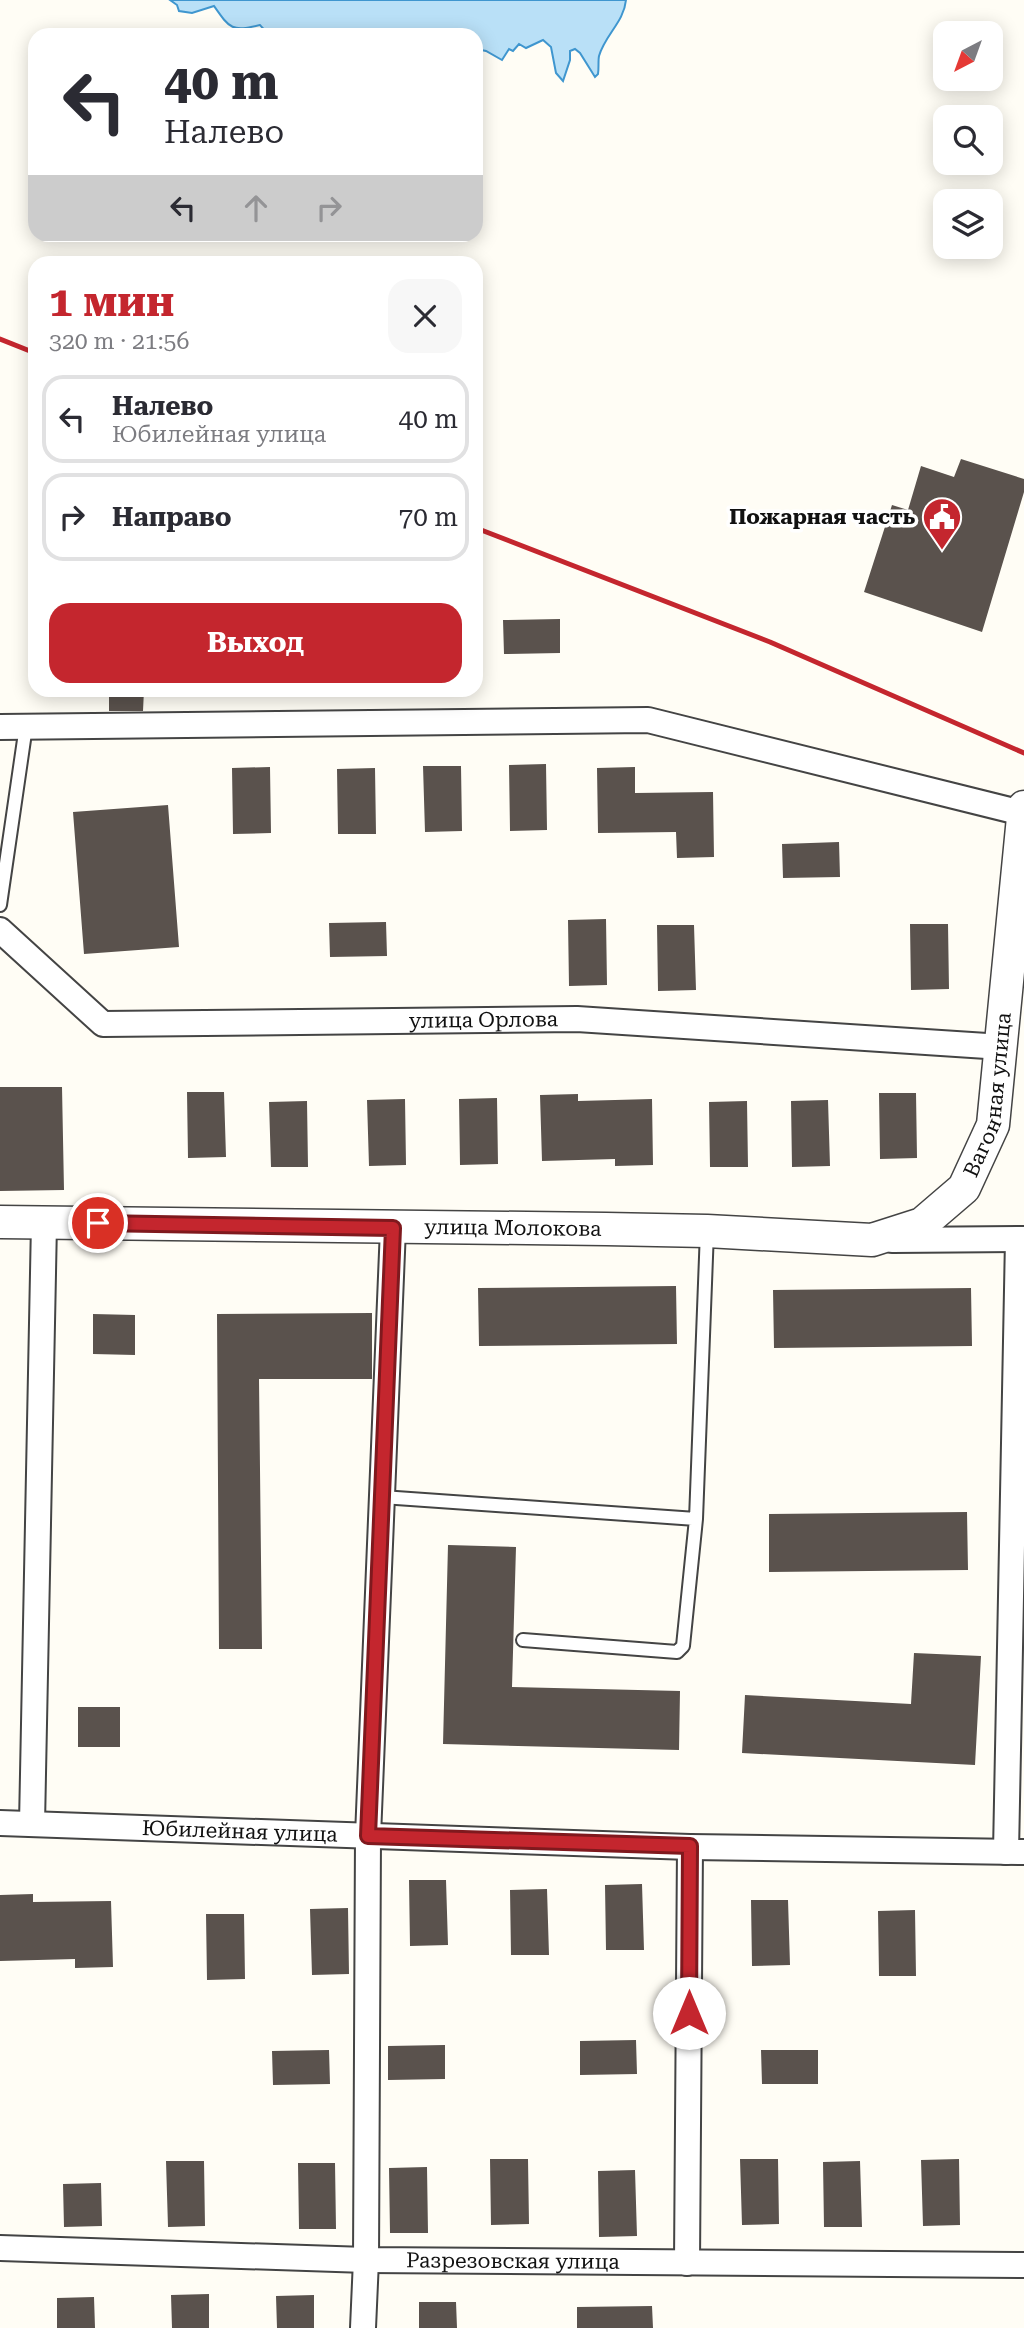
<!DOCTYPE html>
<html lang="ru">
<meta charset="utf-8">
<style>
body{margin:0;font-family:"Roboto Serif",serif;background:#f7f7f7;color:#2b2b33;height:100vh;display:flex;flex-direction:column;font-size:26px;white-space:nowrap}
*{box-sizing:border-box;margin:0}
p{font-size:23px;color:#7c7c81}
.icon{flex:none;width:38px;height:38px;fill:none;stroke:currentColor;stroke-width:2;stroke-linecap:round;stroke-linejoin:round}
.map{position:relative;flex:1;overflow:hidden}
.side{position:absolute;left:28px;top:256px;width:455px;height:441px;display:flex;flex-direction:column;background:#fff;border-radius:21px;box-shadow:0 4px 18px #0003}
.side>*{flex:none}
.guide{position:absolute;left:28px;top:28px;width:455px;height:214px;border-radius:21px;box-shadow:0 4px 18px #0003;background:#fff;color:#2b2b33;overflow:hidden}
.needle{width:46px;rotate:221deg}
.buttons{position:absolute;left:933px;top:21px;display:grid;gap:14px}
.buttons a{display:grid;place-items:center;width:70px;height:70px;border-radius:14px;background:#fff;box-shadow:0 4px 18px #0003;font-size:35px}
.pin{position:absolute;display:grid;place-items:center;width:60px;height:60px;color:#fff;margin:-30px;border:4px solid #fff;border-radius:50%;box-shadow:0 2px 7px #0007}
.me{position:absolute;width:77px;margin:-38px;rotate:0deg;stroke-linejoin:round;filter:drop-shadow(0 0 5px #0008)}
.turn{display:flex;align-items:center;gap:24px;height:147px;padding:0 21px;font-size:32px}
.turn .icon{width:91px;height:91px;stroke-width:2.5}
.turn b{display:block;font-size:49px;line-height:60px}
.lanes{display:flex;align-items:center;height:66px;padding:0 21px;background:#0003;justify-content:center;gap:35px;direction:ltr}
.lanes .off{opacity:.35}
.round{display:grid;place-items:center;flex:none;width:74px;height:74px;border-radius:21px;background:#f7f7f7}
.headline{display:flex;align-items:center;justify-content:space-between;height:119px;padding:0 21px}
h1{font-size:42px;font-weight:700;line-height:52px;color:#c4262e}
.cta{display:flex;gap:14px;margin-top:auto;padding:14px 21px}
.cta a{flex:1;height:80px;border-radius:21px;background:#c4262e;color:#fff;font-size:28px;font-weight:700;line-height:80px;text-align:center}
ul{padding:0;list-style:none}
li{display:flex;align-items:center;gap:21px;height:88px;margin:0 14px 10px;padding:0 7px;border:4px solid #e1e1e2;border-radius:21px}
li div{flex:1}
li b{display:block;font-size:26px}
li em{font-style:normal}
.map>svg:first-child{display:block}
.water{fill:#b9e0f7;stroke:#3f96cf;stroke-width:2}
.building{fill:#5a524d}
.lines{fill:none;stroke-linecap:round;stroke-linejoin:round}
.service-casing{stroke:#444;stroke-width:16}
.minor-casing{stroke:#444;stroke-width:28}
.tertiary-casing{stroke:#444;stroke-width:35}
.service{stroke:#fff;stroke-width:12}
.minor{stroke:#fff;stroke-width:24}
.tertiary{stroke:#fff;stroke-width:32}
.rail{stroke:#c4262e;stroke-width:5}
.route-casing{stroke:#7f191e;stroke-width:18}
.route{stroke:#c4262e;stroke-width:12}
.labels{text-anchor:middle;stroke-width:7;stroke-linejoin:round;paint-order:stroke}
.poi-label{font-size:21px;font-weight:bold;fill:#111;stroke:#fff;text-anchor:end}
.street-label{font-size:21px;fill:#111;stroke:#fff}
</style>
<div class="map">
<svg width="1024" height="2328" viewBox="0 0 1024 2328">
<rect width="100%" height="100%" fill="#fffdf5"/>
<path class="water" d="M170,0H626C624,22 605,35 599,56C598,61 599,68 598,74L595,77L580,53L575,49L570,51V60L563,81L556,73L551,47L543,40L526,48L519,44L513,51L509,49L502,60L486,51L476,49V35H436L433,33L423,35H357L354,33L347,35H269L260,25C232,32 230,29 214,6L192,13L179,11L177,5Z"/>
<path class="building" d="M961,459L1024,479V492L982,632L864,592L892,505L908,510L921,466L954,477Z
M560,619V653L504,654L503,620Z
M109,690H144L143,711H109Z
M546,764L547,830L510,831L509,765Z
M423,766H461L462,831L425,832Z
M270,767L271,833L233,834L232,768Z
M635,767V793L713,792L714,857L677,858L676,832L598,833L597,768Z
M375,768L376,834H338L337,769Z
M168,805L179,947L84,954L73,812Z
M839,842L840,877L783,878L782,844Z
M606,919L607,985L569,986L568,920Z
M386,922L387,956L330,957L329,923Z
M910,924H948L949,989L911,990Z
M657,925H694L696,990L658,991Z
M0,1087H62L64,1190L0,1191Z
M187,1092H224L226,1157L188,1158Z
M879,1093H916L917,1158L880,1159Z
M578,1094V1101L652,1099L653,1165L615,1166V1159L542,1161L540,1095Z
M497,1098L498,1164L460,1165L459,1099Z
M405,1099L406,1165L369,1166L367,1100Z
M828,1100L830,1166L792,1167L791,1101Z
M307,1101L308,1167H271L269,1102Z
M747,1101L748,1167H710L709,1102Z
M676,1286L677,1344L479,1346L478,1288Z
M971,1288L972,1346L774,1348L773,1290Z
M372,1313V1379H259L262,1649H219L217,1314Z
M93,1314L135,1315V1355L93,1354Z
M967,1512L968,1570L769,1572V1514Z
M448,1545L516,1547L512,1687L680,1691L679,1750L443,1744Z
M914,1653L981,1656L975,1765L742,1753L745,1695L911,1704Z
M78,1707H120V1747H78Z
M409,1880H446L448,1945L410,1946Z
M642,1884L644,1950H606L605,1885Z
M547,1889L549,1955H511L510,1890Z
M33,1894V1902L111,1901L113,1967L75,1968V1959L0,1961V1895Z
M751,1900H788L790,1965L752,1966Z
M348,1908L349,1974L312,1975L310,1909Z
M915,1910L916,1976H879L878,1911Z
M206,1914H244L245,1979L207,1980Z
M636,2040L637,2074L580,2075V2041Z
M445,2045V2079L388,2080V2046Z
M329,2050L330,2084L273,2085L272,2051Z
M761,2050H818V2084H762Z
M490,2159H528L529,2224L491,2225Z
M740,2159H778L779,2224L742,2225Z
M959,2159L960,2225L923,2226L921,2160Z
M166,2161H204L205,2226L168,2227Z
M860,2161L862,2227H824L823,2162Z
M298,2163H335L336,2229H299Z
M427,2167L428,2233H390L389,2168Z
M635,2170L637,2236L599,2237L598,2171Z
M101,2183L102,2226L64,2227L63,2184Z
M209,2294V2328H172L171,2295Z
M314,2295V2328H277L276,2296Z
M94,2297L95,2328H57V2298Z
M419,2302H456L457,2328H419Z
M652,2306L653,2328H577V2307Z"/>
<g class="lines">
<g class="service-casing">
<path id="service" d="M0,905L26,726
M382,1497L696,1519
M523,1640L677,1652L683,1646L696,1519L707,1231"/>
</g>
<g class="minor-casing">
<g id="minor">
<path d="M0,727L648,720L1022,813"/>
<path id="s1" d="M0,930L103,1024L577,1019L1002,1047"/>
<path d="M892,1240L1024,1239"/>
<path id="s2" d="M0,1823L690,1847L1024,1852"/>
<path d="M32,1824L44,1223"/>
<path d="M1006,1852L1018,1239"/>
<path id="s3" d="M0,2248L366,2260L1024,2265"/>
<path d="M687,2263L690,1847"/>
<path d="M363,2328L366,2260L368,1836L393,1228"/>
</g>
</g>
<g class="tertiary-casing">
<g id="tertiary">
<path id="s4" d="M0,1222L606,1229L707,1231L872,1240L922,1224L964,1188L993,1125L1024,807"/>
</g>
</g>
<use href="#service" class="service"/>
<use href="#minor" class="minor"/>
<use href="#tertiary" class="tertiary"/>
<path class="rail" d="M0,339L35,353
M476,528L770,642L1024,753"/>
</g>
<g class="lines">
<g class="route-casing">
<path id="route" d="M98,1223L393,1228L368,1836L690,1846L689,2013"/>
</g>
<use href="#route" class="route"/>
</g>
<defs>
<g id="civic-pin" transform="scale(2.0125)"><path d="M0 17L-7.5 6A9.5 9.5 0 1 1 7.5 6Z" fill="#c4262e" stroke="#fff"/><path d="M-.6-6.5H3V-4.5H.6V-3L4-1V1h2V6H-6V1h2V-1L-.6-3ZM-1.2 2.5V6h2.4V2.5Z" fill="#fff"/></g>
</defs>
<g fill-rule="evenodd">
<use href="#civic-pin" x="942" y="517"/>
</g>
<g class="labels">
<g class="poi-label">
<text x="915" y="524">Пожарная часть</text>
</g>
<g class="street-label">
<text dy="7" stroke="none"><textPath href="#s1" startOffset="520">улица Орлова</textPath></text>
<text dy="7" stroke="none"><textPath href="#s4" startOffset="1078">Вагонная улица</textPath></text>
<text dy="7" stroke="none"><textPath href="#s4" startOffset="513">улица Молокова</textPath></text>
<text dy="7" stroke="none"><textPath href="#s2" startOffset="240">Юбилейная улица</textPath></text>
<text dy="7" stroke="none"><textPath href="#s3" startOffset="513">Разрезовская улица</textPath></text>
</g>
</g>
</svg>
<div class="buttons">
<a><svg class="needle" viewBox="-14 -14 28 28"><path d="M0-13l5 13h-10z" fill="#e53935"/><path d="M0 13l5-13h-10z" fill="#7c7c81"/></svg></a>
<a><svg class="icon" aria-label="search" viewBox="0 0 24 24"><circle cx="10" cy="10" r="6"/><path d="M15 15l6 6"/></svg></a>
<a><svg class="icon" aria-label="layers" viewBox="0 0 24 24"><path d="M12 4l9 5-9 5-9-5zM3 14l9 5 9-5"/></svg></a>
</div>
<div class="pin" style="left:98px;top:1223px;background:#d93025"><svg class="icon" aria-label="arrive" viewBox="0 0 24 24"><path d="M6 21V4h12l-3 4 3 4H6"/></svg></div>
<svg class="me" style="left:689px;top:2013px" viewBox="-20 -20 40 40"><circle r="19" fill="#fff"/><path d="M0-13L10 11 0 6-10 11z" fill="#c4262e"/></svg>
<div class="guide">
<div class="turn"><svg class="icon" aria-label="left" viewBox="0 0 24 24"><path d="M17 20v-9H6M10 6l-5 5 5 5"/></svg><div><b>40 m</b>Налево</div></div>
<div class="lanes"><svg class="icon" aria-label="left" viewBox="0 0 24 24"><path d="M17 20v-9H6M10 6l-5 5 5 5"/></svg><svg class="icon off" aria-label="ahead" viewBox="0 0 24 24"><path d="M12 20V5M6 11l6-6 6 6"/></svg><svg class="icon off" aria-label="right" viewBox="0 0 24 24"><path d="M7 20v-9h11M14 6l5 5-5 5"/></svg></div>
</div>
<section class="side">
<div class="headline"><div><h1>1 мин</h1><p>320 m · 21:56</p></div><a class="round"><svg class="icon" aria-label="close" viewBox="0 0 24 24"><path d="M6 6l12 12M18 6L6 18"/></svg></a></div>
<ul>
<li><svg class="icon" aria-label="left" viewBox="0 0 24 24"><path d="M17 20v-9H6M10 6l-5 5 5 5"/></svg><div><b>Налево</b><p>Юбилейная улица</p></div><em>40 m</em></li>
<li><svg class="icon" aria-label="right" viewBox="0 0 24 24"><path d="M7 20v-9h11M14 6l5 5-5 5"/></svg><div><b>Направо</b></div><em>70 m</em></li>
</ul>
<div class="cta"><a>Выход</a></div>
</section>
</div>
